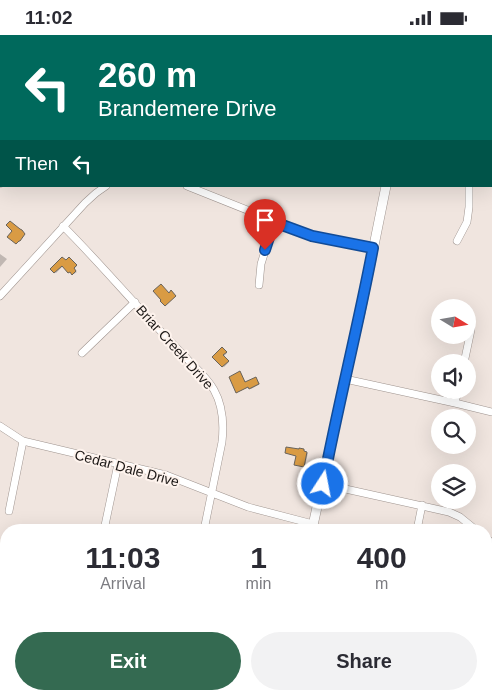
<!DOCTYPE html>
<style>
body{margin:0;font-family:Helvetica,sans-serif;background:#f2f2f3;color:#2b2b33;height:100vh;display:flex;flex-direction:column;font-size:19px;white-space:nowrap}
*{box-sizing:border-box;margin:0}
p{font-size:16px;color:#7c7c81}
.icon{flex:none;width:28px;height:28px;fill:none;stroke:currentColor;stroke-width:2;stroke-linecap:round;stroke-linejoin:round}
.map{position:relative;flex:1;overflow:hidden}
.details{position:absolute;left:0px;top:489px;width:492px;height:176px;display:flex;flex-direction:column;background:#fff;border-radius:20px 20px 0 0;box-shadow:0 5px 20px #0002}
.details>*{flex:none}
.hud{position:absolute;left:0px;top:0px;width:492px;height:152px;box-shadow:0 5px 20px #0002;background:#00695c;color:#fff;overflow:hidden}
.needle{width:32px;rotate:101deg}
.controls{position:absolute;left:431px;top:264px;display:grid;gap:10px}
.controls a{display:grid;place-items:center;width:45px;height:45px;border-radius:50%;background:#fff;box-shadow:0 5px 20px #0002;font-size:25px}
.pin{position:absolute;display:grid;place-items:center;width:42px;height:42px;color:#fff;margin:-51px -21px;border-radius:50% 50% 50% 0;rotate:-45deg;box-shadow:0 0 5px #0007}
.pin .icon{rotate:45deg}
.me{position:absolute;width:55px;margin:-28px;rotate:11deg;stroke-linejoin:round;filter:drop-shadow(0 0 4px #0008)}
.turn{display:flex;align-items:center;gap:18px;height:105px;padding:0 15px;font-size:22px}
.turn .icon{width:65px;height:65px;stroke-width:2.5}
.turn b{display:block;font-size:35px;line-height:42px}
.then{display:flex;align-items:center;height:48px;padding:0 15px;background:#0003;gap:10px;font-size:19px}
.eta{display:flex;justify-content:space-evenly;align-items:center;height:85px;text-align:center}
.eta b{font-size:30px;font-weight:600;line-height:35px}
.action{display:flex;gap:10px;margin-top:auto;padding:10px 15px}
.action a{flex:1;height:58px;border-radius:30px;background:#346a51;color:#fff;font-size:20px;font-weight:600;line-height:58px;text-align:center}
.action a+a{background:#f2f2f3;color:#2b2b33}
.status{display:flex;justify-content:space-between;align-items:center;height:35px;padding:0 25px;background:#fff;direction:ltr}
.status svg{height:14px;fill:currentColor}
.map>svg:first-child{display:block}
.shadow{fill:#0003}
.building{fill:#d99b44;stroke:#69635b}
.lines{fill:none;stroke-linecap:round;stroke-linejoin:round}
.minor-casing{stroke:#9f948f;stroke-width:8}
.tertiary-casing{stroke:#9f948f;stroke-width:10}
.primary-casing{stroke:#9f948f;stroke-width:11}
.minor{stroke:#fff;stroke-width:7}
.tertiary{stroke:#fff;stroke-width:9}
.primary{stroke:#fff;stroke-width:10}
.route-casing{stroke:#114b97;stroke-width:12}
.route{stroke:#1a73e8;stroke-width:9}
.labels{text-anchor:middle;stroke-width:4;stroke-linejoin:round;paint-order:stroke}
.street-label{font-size:14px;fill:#1b1715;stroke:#fef3ed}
</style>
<div class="status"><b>11:02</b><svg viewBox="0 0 49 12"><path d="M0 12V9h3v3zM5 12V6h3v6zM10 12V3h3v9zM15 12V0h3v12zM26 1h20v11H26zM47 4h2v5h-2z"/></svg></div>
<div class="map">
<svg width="492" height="664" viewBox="0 0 492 664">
<rect width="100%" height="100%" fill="#f0e5df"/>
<path class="shadow" d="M0,219L7,224L0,232Z
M70,224L77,231L74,234L77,237L74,239L71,237H69L63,231L56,238L52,234Z
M223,314L227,318L224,321L229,327L224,332L214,322Z
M240,338L246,348L256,343L260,349L251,354L249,352L238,357H237Z
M304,415V417L308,418L305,431L297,430Z"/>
<path class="building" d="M10,186L20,194L22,195L25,199L20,206H19L16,209L7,202L12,196L6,190Z
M62,222L66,225L69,222L77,230L74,233L76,236L72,240L70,237L68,238L62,231L54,238L50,234Z
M161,249L169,258L171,255L176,261L165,271L160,266L161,265L153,256Z
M222,312L227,317L223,320L229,326L222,332L212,322Z
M240,336L245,347L256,342L259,349L249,354L248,352L236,358L229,342Z
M286,412L299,414V413L304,414V416L307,417L304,432L294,430L296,421L285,418Z"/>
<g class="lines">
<g class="minor-casing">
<path id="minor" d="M247,1L248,0
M491,32H492
M187,151L312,201L373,213
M63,191C95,223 124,257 155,290C166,302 178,314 189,326C198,335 208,344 214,355C223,371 224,389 222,407L204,495
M457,206L467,187L469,172V151
M259,250L261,229L274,187
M0,261L85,168L96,158L106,151
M82,318L135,267
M464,328L471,295
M345,344L455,368L492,377
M455,368L458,355
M0,391L23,406L166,440L248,472L313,489
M323,449L449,477L460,482L476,495
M9,476L23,406
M104,495L118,429
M417,495L422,470
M486,503L492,508
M0,581L6,582
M327,659L351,664"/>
</g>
<g class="tertiary-casing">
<path id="tertiary" d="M420,1V0
M0,88L1,90
M312,495L345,344L361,275L386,151
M276,664L278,659"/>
</g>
<g class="primary-casing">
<path id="primary" d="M133,1L134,0
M0,147L1,146"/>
</g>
<use href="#minor" class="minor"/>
<use href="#tertiary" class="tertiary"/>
<use href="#primary" class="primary"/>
</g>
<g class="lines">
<g class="route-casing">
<path id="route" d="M265,215L274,187L312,201L373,213C358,292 338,370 323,449"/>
</g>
<use href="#route" class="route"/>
</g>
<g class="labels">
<g class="street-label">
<text transform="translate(175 312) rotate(48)" y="5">Briar Creek Drive</text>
<text transform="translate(127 433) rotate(15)" y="5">Cedar Dale Drive</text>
</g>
</g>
</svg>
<div class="controls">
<a><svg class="needle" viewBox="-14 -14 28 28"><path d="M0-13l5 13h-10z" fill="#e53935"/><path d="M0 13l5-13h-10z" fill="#7c7c81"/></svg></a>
<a><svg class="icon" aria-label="sound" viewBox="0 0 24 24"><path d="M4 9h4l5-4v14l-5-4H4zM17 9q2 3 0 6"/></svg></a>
<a><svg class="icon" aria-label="search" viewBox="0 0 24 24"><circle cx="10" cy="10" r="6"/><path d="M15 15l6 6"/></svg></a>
<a><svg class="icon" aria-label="layers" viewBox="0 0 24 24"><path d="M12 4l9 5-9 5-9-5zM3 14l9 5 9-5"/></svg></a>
</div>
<div class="pin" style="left:265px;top:215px;background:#d93025"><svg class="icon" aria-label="arrive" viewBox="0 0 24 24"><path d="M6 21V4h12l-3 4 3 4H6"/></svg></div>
<svg class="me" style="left:323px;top:449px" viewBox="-20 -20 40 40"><circle r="17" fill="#1a73e8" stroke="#fff" stroke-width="3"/><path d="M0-11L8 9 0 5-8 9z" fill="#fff"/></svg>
<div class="hud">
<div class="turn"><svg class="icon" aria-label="left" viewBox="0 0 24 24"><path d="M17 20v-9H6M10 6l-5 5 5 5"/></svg><div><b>260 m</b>Brandemere Drive</div></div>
<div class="then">Then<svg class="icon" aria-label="left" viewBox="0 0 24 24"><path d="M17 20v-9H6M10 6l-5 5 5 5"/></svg></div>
</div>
<section class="details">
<div class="eta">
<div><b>11:03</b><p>Arrival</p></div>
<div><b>1</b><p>min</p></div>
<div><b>400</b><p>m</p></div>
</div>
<div class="action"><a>Exit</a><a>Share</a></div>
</section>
</div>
